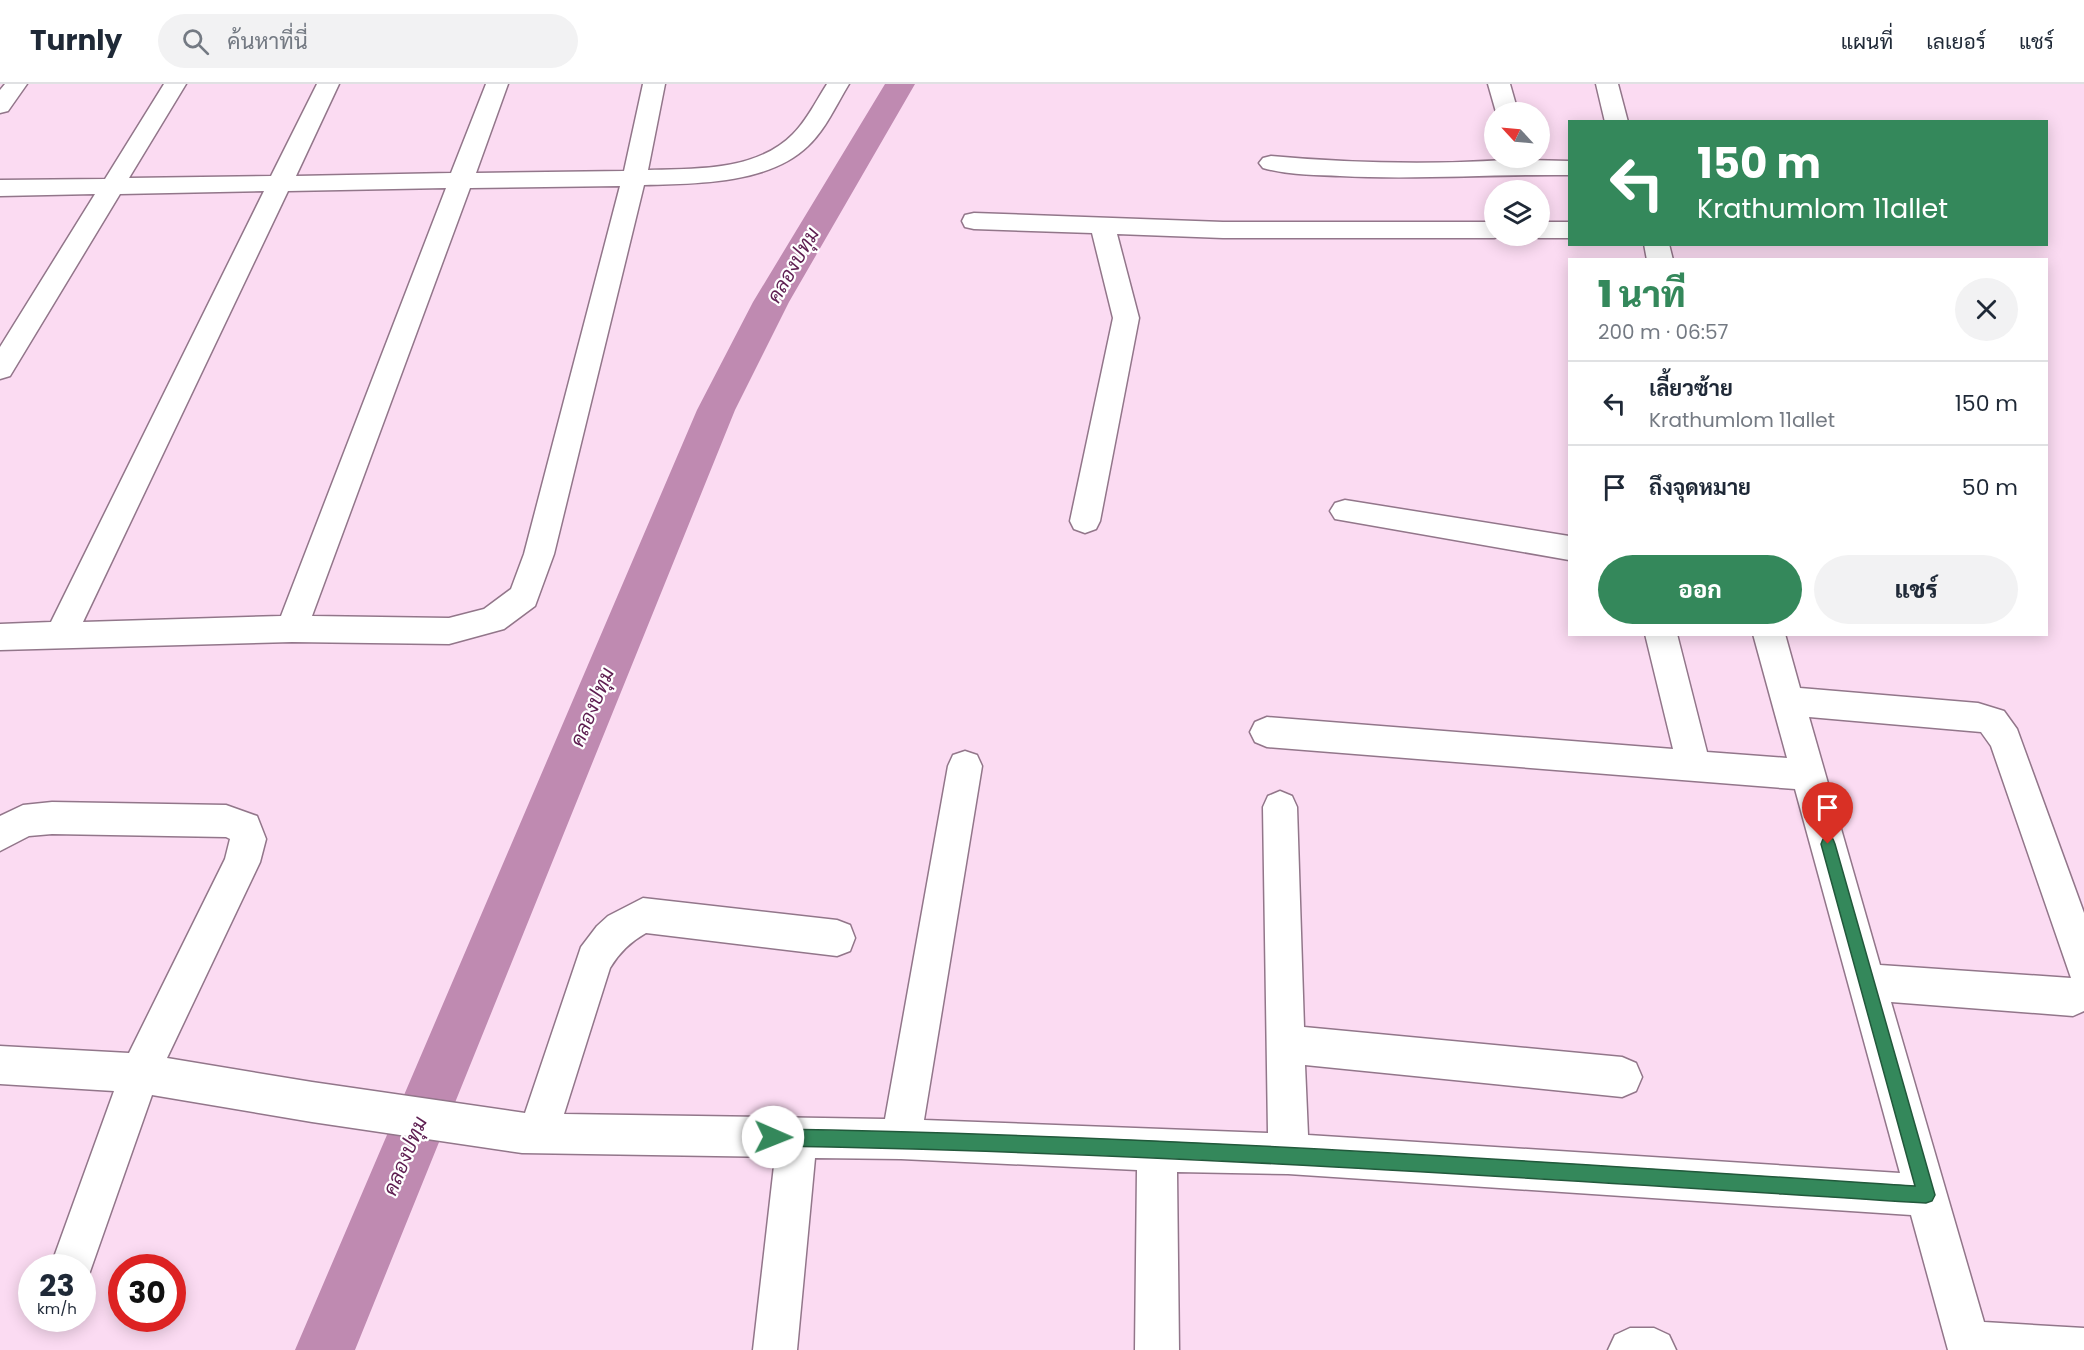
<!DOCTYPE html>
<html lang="th">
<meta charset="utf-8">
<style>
body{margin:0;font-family:Poppins,Sarabun,sans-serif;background:#f2f2f3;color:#1f2937;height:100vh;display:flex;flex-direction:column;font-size:22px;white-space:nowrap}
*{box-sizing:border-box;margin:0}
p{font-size:20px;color:#747a83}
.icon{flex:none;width:33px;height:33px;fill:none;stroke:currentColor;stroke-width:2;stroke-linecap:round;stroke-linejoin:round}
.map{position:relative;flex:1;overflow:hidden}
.panel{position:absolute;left:1568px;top:174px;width:480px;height:378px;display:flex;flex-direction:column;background:#fff;border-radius:0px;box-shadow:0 3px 15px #0003}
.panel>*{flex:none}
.top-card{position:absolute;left:1568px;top:36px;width:480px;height:126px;border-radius:0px;box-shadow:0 3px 15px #0003;background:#34885b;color:#fff;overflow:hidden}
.needle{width:39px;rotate:296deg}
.fabs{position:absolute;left:1484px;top:18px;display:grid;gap:12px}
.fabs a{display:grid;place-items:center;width:66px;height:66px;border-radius:50%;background:#fff;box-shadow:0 3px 15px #0003;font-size:30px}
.speed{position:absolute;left:18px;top:1170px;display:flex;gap:12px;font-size:30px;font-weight:700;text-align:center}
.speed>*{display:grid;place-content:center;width:78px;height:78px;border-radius:50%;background:#fff;box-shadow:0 3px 15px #0003;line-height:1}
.speed small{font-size:15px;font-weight:400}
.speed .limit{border:9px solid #d22;background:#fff;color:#111}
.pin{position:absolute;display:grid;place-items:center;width:51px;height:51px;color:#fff;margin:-62px -26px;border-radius:50% 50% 50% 0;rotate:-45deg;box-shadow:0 0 6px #0007}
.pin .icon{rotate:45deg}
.me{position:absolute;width:66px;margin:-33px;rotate:91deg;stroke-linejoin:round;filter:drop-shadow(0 0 4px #0008)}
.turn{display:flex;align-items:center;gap:21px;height:126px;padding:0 30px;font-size:27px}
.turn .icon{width:78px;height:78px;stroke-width:2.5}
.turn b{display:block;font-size:42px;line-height:51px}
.round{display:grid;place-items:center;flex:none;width:63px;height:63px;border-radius:32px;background:#f2f2f3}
.overview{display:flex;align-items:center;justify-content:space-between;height:102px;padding:0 30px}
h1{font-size:36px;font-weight:800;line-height:45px;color:#34885b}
.button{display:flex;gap:12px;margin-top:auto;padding:12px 30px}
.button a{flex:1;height:69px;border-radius:36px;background:#34885b;color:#fff;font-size:24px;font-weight:800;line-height:69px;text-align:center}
.button a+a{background:#f2f2f3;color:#1f2937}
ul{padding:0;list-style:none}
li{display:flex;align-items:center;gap:18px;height:84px;padding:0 30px;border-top:2px solid #e0e1e3}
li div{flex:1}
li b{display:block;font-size:22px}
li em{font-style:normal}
header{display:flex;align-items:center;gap:36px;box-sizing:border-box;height:84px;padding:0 30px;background:#fff;border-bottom:2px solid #e0e1e3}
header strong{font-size:28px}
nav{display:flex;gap:33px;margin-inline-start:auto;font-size:21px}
.search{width:420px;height:54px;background:#f2f2f3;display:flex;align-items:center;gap:15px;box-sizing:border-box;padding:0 21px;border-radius:33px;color:#747a83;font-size:22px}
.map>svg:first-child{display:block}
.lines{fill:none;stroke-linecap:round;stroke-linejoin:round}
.canal{fill:#bf8ab1;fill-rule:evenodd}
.minor-casing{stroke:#92768a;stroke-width:3}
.minor{fill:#fff;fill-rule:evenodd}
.route{fill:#34885b;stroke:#22583b;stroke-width:1.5}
.labels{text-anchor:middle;stroke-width:4.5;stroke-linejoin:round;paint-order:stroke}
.water-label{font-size:20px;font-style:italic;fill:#5e1e51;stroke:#fff}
</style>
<header>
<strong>Turnly</strong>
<div class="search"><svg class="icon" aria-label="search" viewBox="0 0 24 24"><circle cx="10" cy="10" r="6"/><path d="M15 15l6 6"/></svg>ค้นหาที่นี่</div>
<nav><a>แผนที่</a><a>เลเยอร์</a><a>แชร์</a></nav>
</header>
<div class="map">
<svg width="2084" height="1266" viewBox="0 0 2084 1266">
<rect width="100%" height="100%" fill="#fbdbf2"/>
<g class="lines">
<path class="canal" d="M885,0H915L789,218L735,326L355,1266H295L697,326L753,218Z"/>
<g class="minor-casing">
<path id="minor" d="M5,0H27L8,27L0,29V6Z
M164,0H186L129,94L271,92L317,0H339L296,92L451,89L486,0H508L476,89L624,87L643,0H665L648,86C695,85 757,87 793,50C807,36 816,17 827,0H849C836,21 826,45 808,62C769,100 695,100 644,101L554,470L535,522L504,545L449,560L292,558L0,566V540L51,538L264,107L120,110L10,292L0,295V263L95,110L0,112V96L105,95ZM620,102L524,470L511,505L484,525L449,534L312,532L470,104ZM446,104L281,532L83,538L288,107Z
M1488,0H1510L1518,28H1496Z
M1596,0H1618L1628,38H1605Z
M1271,72C1349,79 1427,81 1505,76V74H1527L1528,76L1569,77V91C1493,90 1417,96 1340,92C1315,91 1287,91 1263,84L1259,79L1263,74Z
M974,129L1223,138H1494V152H1503L1494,154H1223L1117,150L1139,234L1100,437L1096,445L1085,449L1074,445L1070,437L1113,234L1092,149L974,145L965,143L962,137L965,131Z
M1539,138H1569V154H1539L1530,152H1539Z
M1644,160H1669L1673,176H1647Z
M1345,416L1569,452V476L1335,435L1330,427L1335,419Z
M1645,550H1677L1707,668L1787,674L1753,550H1785L1800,604L1978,619L2004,627L2017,645L2084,829V927L2073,932L1891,918L1984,1238L2084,1244V1266H1948L1911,1131L1288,1090L1177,1088L1179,1266H1135L1137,1086L901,1075L815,1074L797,1266H753L775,1073L522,1069L312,1038L152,1011L86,1199L82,1200V1184H50L114,1007L0,1000V962L129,969L225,775L230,755L226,753L52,750L29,752L0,767V732L23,721L52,718L226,721L257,732L266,755L260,778L167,974L312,998L525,1029L581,863L597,842L608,832L643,814L837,836L850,841L855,854L850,867L837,872L646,849C630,858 619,869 610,884L564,1030L885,1035L948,682L953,671L965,667L977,671L982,682L924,1036L1268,1049L1263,723L1268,712L1280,707L1292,712L1297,723L1304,943L1622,973L1636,979L1642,993L1636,1007L1622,1013L1305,981L1308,1051L1900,1089L1795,705L1267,663L1255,658L1250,648L1255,638L1267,633L1673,665ZM1809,633L1981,648L1991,662L2071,894L1880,881Z
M1630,1244H1654L1669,1251L1676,1266H1608L1615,1251Z"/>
</g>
<use href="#minor" class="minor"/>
</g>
<path class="route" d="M1828,753L1833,755L1835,760L1935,1111L1932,1117L1926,1119C1542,1095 1158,1068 773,1062L767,1059L765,1053L767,1048L773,1045C1154,1051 1535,1077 1915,1102L1821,760L1823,755Z"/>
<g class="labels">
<g class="water-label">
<text transform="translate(793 181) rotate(-60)" y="7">คลองปทุม</text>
<text transform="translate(592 623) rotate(-67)" y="7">คลองปทุม</text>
<text transform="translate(405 1072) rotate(-67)" y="7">คลองปทุม</text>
</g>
</g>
</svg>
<div class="fabs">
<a><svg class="needle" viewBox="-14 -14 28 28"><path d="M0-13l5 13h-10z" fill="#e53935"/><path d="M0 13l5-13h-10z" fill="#747a83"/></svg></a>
<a><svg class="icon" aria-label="layers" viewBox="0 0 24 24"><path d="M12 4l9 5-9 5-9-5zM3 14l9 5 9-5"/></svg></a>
</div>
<div class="speed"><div>23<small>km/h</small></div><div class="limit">30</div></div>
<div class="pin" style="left:1828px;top:760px;background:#d93025"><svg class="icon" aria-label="arrive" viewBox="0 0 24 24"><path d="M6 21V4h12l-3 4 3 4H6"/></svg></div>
<svg class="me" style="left:773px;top:1053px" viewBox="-20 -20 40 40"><circle r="19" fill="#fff"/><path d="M0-13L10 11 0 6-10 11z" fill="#34885b"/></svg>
<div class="top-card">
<div class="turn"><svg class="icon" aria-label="left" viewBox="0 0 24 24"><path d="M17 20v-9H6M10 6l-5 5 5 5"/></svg><div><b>150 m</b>Krathumlom 11allet</div></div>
</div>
<section class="panel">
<div class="overview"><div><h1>1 นาที</h1><p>200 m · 06:57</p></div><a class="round"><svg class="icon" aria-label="close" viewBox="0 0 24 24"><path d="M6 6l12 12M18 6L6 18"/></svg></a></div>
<ul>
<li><svg class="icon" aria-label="left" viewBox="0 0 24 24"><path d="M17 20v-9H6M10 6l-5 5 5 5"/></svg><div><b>เลี้ยวซ้าย</b><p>Krathumlom 11allet</p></div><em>150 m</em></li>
<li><svg class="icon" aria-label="arrive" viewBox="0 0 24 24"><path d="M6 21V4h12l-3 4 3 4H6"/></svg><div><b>ถึงจุดหมาย</b></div><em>50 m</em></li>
</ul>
<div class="button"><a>ออก</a><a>แชร์</a></div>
</section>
</div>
